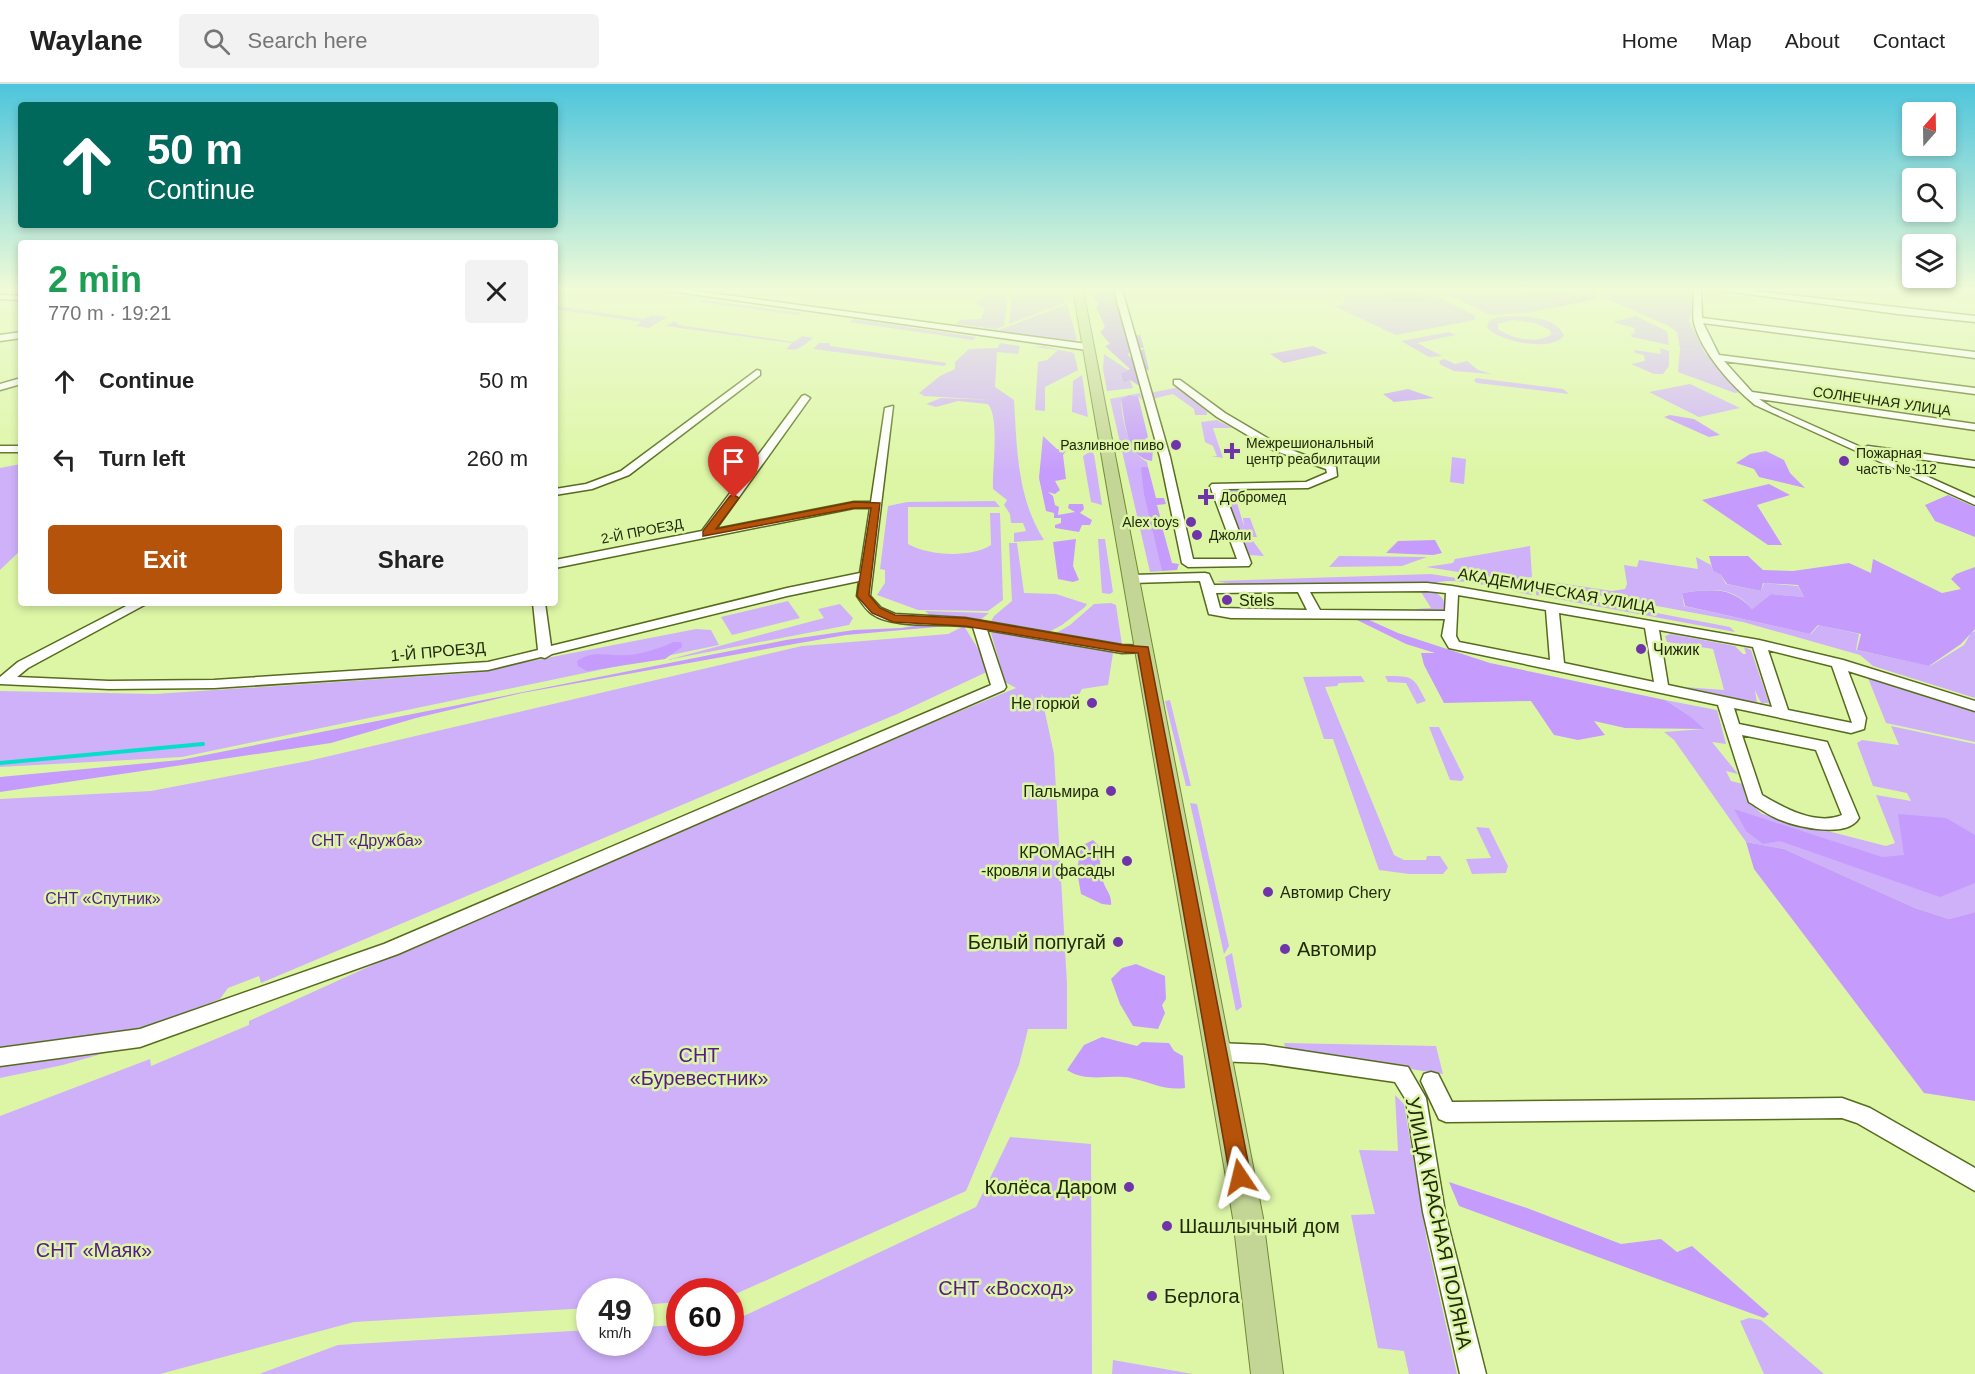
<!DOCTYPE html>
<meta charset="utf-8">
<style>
body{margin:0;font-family:Arial,sans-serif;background:#f2f2f2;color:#222;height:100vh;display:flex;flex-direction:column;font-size:22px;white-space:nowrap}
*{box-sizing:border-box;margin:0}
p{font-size:20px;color:#767676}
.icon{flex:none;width:33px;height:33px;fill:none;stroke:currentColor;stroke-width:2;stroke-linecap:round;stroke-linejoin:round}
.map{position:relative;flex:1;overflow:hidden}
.drawer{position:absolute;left:18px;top:156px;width:540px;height:366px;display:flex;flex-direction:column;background:#fff;border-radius:6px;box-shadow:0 3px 9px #0003}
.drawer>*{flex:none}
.hud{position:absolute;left:18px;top:18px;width:540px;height:126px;border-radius:6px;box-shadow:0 3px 9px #0003;background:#00695c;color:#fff;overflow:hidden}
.needle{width:39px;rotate:20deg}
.fabs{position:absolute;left:1902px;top:18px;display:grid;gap:12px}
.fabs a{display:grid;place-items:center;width:54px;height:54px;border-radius:6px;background:#fff;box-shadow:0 3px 9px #0003;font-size:30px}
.speed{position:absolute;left:576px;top:1194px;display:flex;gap:12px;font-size:30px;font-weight:700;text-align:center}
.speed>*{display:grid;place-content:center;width:78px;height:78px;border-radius:50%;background:#fff;box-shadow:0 3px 9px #0003;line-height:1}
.speed small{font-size:15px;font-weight:400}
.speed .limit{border:9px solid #d22;background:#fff;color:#111}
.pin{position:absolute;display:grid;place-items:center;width:51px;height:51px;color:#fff;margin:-62px -26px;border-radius:50% 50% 50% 0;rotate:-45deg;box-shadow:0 0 6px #0007}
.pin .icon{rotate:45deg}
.me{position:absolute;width:66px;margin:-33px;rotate:350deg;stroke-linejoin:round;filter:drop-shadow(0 0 4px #0008)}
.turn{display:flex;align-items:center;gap:21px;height:126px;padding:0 30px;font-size:27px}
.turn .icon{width:78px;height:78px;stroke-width:2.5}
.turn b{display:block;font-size:42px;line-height:51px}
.round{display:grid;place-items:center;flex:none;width:63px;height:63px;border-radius:6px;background:#f2f2f2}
.head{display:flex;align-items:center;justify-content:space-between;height:102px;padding:0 30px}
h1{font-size:36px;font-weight:800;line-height:45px;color:#1e9e55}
.cta{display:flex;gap:12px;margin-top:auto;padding:12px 30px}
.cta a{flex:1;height:69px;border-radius:6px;background:#b45309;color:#fff;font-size:24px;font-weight:800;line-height:69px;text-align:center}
.cta a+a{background:#f2f2f2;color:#222}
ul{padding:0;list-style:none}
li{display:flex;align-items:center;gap:18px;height:78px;padding:0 30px}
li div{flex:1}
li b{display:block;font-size:22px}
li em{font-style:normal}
header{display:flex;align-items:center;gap:36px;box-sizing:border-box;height:84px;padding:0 30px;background:#fff;border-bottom:2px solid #e0e0e0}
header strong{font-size:28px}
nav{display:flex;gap:33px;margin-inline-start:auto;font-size:21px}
.search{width:420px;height:54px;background:#f2f2f2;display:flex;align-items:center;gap:15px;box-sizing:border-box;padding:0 21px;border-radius:6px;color:#767676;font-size:22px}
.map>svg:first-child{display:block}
.green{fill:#cfb1fa;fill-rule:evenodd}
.forest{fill:#c59bfe}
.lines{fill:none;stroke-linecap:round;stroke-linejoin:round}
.stream{stroke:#05dfca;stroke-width:4}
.minor-casing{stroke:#576b1c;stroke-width:3}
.major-casing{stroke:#728836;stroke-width:2}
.minor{fill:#fff;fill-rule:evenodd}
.major{fill:#c4d695;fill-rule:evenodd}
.route{fill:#b45309;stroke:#753606;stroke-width:1.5}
.poi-dot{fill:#6f34aa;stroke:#ddf6a6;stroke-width:2}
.labels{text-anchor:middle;stroke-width:5;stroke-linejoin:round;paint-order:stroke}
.far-street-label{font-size:14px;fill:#212a09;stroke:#ddf6a6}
.far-poi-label{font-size:14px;fill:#212a09;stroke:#ddf6a6;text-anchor:start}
.street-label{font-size:16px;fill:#212a09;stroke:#ddf6a6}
.poi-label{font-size:16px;fill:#212a09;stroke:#ddf6a6;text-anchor:start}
.park-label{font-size:16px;fill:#56188c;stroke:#ddf6a6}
.near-poi-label{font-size:20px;fill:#212a09;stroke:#ddf6a6;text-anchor:start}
.near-park-label{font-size:20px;fill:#56188c;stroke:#ddf6a6}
.near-street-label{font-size:20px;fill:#212a09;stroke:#ddf6a6}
</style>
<header>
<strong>Waylane</strong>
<div class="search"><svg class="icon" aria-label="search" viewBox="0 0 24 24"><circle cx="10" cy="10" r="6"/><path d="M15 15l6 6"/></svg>Search here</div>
<nav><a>Home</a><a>Map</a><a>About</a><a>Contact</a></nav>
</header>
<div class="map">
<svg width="1975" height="1290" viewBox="0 0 1975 1290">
<rect width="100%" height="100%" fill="#ddf6a6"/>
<path class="green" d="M988,206L1008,207L1004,242L996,245L955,240L961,236L981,235L985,224L975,220Z
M1012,206H1063L1064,219L1009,240Z
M1347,206H1422L1469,228L1475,232V236L1396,251L1334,222L1342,221Z
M1438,206H1596L1598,215L1526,229L1490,231Z
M1602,206H1690L1693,219L1689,237L1705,269L1742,308L1735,309L1678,288L1680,264L1677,248L1667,241L1602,213Z
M703,216L802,229L798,231L700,218Z
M1067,220L1077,256L1071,258L919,238L999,246Z
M555,222L644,235L652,231L667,233L649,244L636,242L641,238L555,225Z
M1636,232L1667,247L1669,261L1632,253L1631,249L1635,250L1634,244L1613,238Z
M1499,233C1517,231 1557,231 1564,252C1550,268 1501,258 1487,244L1489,236ZM1513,236L1535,239L1550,246L1551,251C1536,260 1512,255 1498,245V240Z
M854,235L976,253L973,256L849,238Z
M675,237L679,241L794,258L802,252L813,254C804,261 798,268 786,265L792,259L665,242Z
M1449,248L1456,251L1417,259L1442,272L1429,273L1401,257Z
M819,259H829L830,262L947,279L944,282L813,265Z
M1000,259L1020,262L1018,270L997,268L995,303L1014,316C1017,365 1017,414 1044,456L1014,458V449L1026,447L1023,439H1011L1010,430L1004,421L1007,416L993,405C992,384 1000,335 988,320L958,317L936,323L926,320L941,314L994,316L924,312L919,309L940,292L955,285V278L969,265L998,264Z
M1042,262L1074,269L1078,286L1045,303V327L1035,326L1038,278L1047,276L1058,266L1034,263Z
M1660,264L1669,267V282L1663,290H1654L1631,280L1645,277L1644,271L1635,269L1634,266L1661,270Z
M1104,270L1128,286L1120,291L1124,299L1130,296L1133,304L1107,307L1103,285Z
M1444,275L1455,280L1467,277L1478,286L1492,290L1454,287L1441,281L1439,277Z
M1082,291L1088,333L1072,328L1073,297Z
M1476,294L1563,305L1569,310L1477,299L1474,297Z
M1690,300L1740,324L1699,333L1649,308Z
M1180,303L1207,328V331H1195L1194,325L1173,310L1152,315L1150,309Z
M1140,309L1142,316L1138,312L1129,311L1121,315C1122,335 1128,368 1147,378L1148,383H1142L1162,487L1150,488L1110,315Z
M1217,336L1232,344H1213L1223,374L1211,372H1217L1213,362L1205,358L1201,338Z
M1091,367L1094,370L1102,421L1091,418L1083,372Z
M1452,373L1466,375L1464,400L1450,398Z
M21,380V466L0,486V384Z
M1225,406H1244L1242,416L1237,419L1244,442L1243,434H1250L1257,453H1250L1264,472L1249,471L1223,407Z
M995,417L1000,423H908V460C929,472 971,474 991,461L990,429H1000L1003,516L988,527L918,526L877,511L885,499V486L880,485L888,422L907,418Z
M1098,455H1105L1113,508L1110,510L1102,509Z
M1009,459H1017L1024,509L1056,510L1087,520L1085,523L1062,541L1047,549L990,539L994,532L1012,517Z
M1530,462L1532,493L1511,496L1426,483L1453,479L1455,475Z
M1339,472L1427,473L1402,482L1329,483Z
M1696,473L1711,481L1713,487L1721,491L1726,500L1761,507L1764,499L1798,502L1804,513L1771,510L1752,525C1733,501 1709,505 1682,509L1684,522L1811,550L1819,541L1859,550L1856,566L1930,582L1964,561L1971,549L1975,547V614L1873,582L1860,571L1743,538L1549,502L1553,498L1612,507L1625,505L1627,500L1624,481L1637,483L1639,476L1698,485Z
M1431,490L1532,506V511C1513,507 1448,490 1434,500L1236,501L1216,497Z
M1536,506L1730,543L1735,548L1536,511Z
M1431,507C1440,510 1447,516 1444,526L1417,528L1415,525L1431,524L1421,508Z
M788,517L800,534L732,551L721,533Z
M1111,519L1116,521L1122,561L1056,549L1070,541L1094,520Z
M840,520L853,534L849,541L667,576L824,534L818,525Z
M925,527L989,529L979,537L931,532Z
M964,542L991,586L897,630L261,899L259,892L228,904L220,915L144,945L136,960L63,981L0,994V715L151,707L308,677L802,562L948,550Z
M696,545L711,546L719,561L182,673L0,683V607L155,610L470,589Z
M1000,547L1077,559L1113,569L1108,601L1082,605L1074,620L1049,619L1041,610L1054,670L1067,900V945H1028L1019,981L966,1107L731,1212L730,1208H680L679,1218L641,1221L640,1208H590L589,1224L354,1238L160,1290H0V1032L150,975L151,982L249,941V937L434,853L825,683L1016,604L1005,598L991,549Z
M1671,550L1735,562L1743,570H1746L1744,563L1751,566L1769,619H1761L1755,606L1757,619L1684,603L1724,606L1713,565L1667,558L1665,552Z
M1361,592L1365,598L1339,599L1337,602L1325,603L1394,771L1404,776H1426L1427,772H1440L1448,784L1443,790H1409L1379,786L1333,655H1324L1303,593Z
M1385,592C1414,592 1413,592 1426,617L1417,620L1406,599L1388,598Z
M1868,594L1975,628V658L1886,639Z
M1170,616L1191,702H1186L1165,617Z
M1665,616L1717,626L1726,660L1712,658L1738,690L1726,687L1731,697L1743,700L1746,715L1762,730L1886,762L1895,759L1876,711L1911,717L1907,709L1873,702L1857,659L1862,656L1899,661L1891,642L1975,660V828L1949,835L1915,824L1784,765L1746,758L1674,656L1664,648L1703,645L1690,632Z
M1429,643H1439L1464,693L1462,697L1450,696Z
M1190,719L1197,720L1229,862L1224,870Z
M1476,743L1489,744L1508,782L1506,789L1472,790L1466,775L1491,774Z
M1232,869L1242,923L1236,927L1225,873Z
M1284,959L1436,962L1443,990L1286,966Z
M1395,1011L1404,1020L1427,1157L1457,1290H1409L1404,1267L1378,1264L1351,1131L1375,1130L1359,1066L1398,1067Z
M1010,1053L1091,1060L1092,1290H259L338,1261L589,1246L590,1258H640L641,1243L679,1241L680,1258H730L731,1238L976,1123Z
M1749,1234L1761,1236L1824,1290H1764L1740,1237Z
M1113,1276L1193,1290H1112Z"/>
<path class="forest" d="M1096,206H1116L1126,253L1140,251L1144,264H1131L1128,271L1134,277L1143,275L1139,267L1144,265L1149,286L1135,287L1145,299L1138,301L1130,296L1124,299L1120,290L1130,285L1105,262L1110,260L1100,248L1105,243L1096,223L1099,219L1093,213Z
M1385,206L1417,209L1427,216C1413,217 1392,222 1382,209Z
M1535,206L1595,214L1560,222L1547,212L1528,213L1522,207Z
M1313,262L1328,269L1284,279L1270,270Z
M1408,305L1434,314L1394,318L1383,310Z
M1129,311L1138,312L1148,353L1144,356L1153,366L1152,377C1126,374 1125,337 1121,315Z
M1670,331L1694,335L1720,351L1709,353L1664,333Z
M1043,352L1057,365L1066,367L1063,371L1066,395L1055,397L1060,406L1055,410L1048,408L1053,412L1055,421L1059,423L1058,431L1075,428L1068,424L1069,420H1083L1084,425L1080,429L1092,436L1090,441H1082L1079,448L1055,444V441L1061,439V434H1054V429L1046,427L1039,394Z
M1766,367L1784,376L1790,389L1805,404L1759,393L1754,385L1736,379L1750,370Z
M1141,383H1148L1156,414H1164L1166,420L1157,421L1162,440H1170L1171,445L1163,446L1172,479L1179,480L1177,486L1162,487L1144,410Z
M1769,400L1790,411L1757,421L1782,461H1768L1702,416Z
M1948,411L1975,423V453L1935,437L1925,421Z
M1076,455L1073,482L1079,496L1073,498L1058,495L1053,458Z
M1435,456L1442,469L1433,471L1386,469L1398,457Z
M1709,472H1748L1763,486L1793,487L1849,479L1871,489L1873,475L1942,509L1961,505L1951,495L1956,490L1975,483V545L1961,560L1929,582L1857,566L1861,550L1818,541L1810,550L1685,522L1682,509C1710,505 1732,502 1752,525L1771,510L1804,513L1798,501L1763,499L1761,507L1727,500L1721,491L1713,487Z
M1355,535H1367L1398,549L1490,579L1665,616L1690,632L1704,645L1625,644L1594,637L1605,651L1578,656L1554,651L1531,617L1444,619L1424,581L1421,569H1435L1406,560Z
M921,541H958L846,551L794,560L522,609L416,634L331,659L0,708V693L180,676L786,556L854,546L901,544Z
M673,558H681L682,563L665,575L587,587L578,582L577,577C594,565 609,573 628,571C638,571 665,563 673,558Z
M1734,725L1882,773L1904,771L1898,730L1946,734L1975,751V799L1940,813L1780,757L1763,760L1746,747Z
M1093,756L1099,762C1101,773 1099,786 1103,797C1106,807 1112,810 1111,821L1102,820L1081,810L1077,787L1081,762Z
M1746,758L1784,765L1915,824L1949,835L1975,828V1017L1924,1009L1754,785Z
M1136,880L1165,892L1166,915L1162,921L1165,929L1158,945L1133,942L1120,920L1111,895L1122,884Z
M1102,953L1137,962L1142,958L1169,959L1174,967L1183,972L1185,1004C1166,1007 1149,998 1131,994C1109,990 1086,999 1067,986L1084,961Z
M1449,1098L1527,1124L1621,1160L1661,1155L1677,1168L1692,1162L1769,1230L1764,1234L1459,1122Z"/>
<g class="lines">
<path class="stream" d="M0,679L203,660"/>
<g class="minor-casing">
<path id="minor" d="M663,206H688L1087,260L1091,263L1087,266Z
M1114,206H1122L1170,373L1193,475H1237L1210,402L1212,400L1306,398L1327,389L1326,385L1273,366L1217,333L1174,300V296H1180L1225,329L1281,362L1336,383L1337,392L1308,404L1223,405L1251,479L1249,482L1188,483L1182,479L1160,373Z
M1693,206H1701L1702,234L1975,268V274L1703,239L1719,271L1975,304V310L1724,277L1752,308L1975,340V346L1759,315L1771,323L1863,364L1868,362L1975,377V383L1875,369L1975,414V421L1755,321C1731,301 1702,269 1694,239C1692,229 1695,217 1693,206Z
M1717,206H1744L1975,232V238L1898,230Z
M0,211L21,212V216L0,215Z
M21,248V254L0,257V251Z
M757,286L760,287V291L629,391L592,405L555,411V405L586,400L621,387Z
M21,294V300L0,306V300Z
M805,311L810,314L716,445L854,418H871L885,324L893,322L870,512L881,524L895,530L965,534L1122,561L1148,562L1150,565L1148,568L1122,569L987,546L1006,603L1004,606L398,870L140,963L0,982V964L140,945L384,860L991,601L973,543C945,538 895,546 872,530C866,526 861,518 857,512L859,497L787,512L552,570L545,574L541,573L488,586L214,604L109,605L0,600V593L18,578L132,519H148L28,584L17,593L109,597L214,596L488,578L538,566L533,519H545L551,562L787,504L860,489L870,424H854L555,484V476L702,447L802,312Z
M0,362H21V368H0Z
M1205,489L1209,490L1214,501L1427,499L1452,502L1759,556L1843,576L1975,617V627L1848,587L1866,634L1864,645L1851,649L1734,624L1739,640L1827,658L1859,734C1847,755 1797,743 1778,735C1768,731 1759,724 1749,718L1718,621L1449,564L1442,552L1445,535L1231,534L1209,530L1200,497L1132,499L1126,495L1132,491ZM1427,507L1446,509L1445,527L1320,526L1310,508ZM1298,508L1307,526L1220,524L1216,509ZM1458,511L1546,526L1550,576L1459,558L1456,552ZM1559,529L1645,544L1654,598L1564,579ZM1659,546L1753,563L1772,623L1668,601ZM1768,566L1832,582L1852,639L1788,626ZM1742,651L1816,666L1842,731C1816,742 1784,724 1762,711Z
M1218,959L1264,961L1408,983L1426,1014L1445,1128L1486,1290H1460L1423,1128L1406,1016L1395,998L1264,979L1218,977L1211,974L1208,968L1211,962Z
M1431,988L1438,990L1452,1018L1842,1014L1870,1024L1975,1084V1107L1857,1039L1842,1034L1446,1038L1439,1035L1421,997L1424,990Z"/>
</g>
<g class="major-casing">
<path id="major" d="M1073,206H1083L1263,1134L1283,1290H1251L1233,1134Z"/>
</g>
<use href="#minor" class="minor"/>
<use href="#major" class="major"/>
</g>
<linearGradient id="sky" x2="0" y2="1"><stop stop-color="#4dc5dc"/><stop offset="0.53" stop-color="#f0fbd7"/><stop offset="1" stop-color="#f0fbd7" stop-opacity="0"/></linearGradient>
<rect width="1975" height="387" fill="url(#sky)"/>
<path class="route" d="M734,411L739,414L716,445L854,418L880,419L869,511L880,524L895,531L965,534L1122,561L1148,563L1251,1093L1248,1100L1240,1103L1233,1100L1230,1093L1138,569L1122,568L965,542L893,538L872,529L857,512L871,424H854L703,452V447L730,412Z"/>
<g class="poi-dot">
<circle cx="1176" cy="361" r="6"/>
<path d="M1229 358h6v6h6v6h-6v6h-6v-6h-6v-6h6z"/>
<circle cx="1844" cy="377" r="6"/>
<path d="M1203 404h6v6h6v6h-6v6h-6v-6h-6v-6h6z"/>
<circle cx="1191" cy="438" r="6"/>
<circle cx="1197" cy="451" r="6"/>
<circle cx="1227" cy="516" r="6"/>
<circle cx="1641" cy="565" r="6"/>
<circle cx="1092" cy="619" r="6"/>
<circle cx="1111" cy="707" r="6"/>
<circle cx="1127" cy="777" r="6"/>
<circle cx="1268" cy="808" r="6"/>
<circle cx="1118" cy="858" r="6"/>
<circle cx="1285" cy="865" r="6"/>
<circle cx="1129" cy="1103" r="6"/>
<circle cx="1167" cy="1142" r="6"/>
<circle cx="1152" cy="1212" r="6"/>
</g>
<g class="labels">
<g class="far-street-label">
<text transform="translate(1882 317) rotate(8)" y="5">СОЛНЕЧНАЯ УЛИЦА</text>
<text transform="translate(642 447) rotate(-11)" y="5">2-Й ПРОЕЗД</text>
</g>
<g class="far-poi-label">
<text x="1246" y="364">Межрешиональный<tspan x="1246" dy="16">центр реабилитации</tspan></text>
<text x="1164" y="366" text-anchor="end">Разливное пиво</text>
<text x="1856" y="374">Пожарная<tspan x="1856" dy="16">часть № 112</tspan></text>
<text x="1220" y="418">Добромед</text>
<text x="1179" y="443" text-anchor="end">Alex toys</text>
<text x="1209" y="456">Джоли</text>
</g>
<g class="street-label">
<text transform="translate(1557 506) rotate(10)" y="6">АКАДЕМИЧЕСКАЯ УЛИЦА</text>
<text transform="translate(438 567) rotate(-5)" y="6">1-Й ПРОЕЗД</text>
</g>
<g class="poi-label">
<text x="1239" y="522">Stels</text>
<text x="1653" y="571">Чижик</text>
<text x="1080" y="625" text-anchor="end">Не горюй</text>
<text x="1099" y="713" text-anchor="end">Пальмира</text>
<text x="1115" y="774" text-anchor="end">КРОМАС-НН<tspan x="1115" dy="18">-кровля и фасады</tspan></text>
<text x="1280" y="814">Автомир Chery</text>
</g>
<g class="park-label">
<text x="367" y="762">СНТ «Дружба»</text>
<text x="103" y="820">СНТ «Спутник»</text>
</g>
<g class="near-poi-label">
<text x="1106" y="865" text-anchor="end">Белый попугай</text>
<text x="1297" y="872">Автомир</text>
<text x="1117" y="1110" text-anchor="end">Колёса Даром</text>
<text x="1179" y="1149">Шашлычный дом</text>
<text x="1164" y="1219">Берлога</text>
</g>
<g class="near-park-label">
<text x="699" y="978">СНТ<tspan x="699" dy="23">«Буревестник»</tspan></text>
<text x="94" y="1173">СНТ «Маяк»</text>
<text x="1006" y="1211">СНТ «Восход»</text>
</g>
<g class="near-street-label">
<text transform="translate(1439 1139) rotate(78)" y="7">УЛИЦА КРАСНАЯ ПОЛЯНА</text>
</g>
</g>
</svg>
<div class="fabs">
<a><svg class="needle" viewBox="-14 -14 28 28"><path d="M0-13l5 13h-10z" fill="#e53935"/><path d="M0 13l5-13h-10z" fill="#767676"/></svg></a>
<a><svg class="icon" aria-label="search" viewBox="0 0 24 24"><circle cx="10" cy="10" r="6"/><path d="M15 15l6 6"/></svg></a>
<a><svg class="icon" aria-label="layers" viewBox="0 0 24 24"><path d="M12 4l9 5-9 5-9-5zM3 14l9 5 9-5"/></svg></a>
</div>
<div class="speed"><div>49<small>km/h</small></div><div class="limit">60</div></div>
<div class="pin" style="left:734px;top:414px;background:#d93025"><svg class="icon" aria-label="arrive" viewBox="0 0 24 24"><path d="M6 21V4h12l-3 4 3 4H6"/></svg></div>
<svg class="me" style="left:1240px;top:1093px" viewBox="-20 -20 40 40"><path d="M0-17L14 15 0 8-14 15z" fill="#b45309" stroke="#fff" stroke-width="4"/></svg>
<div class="hud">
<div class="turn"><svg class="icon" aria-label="ahead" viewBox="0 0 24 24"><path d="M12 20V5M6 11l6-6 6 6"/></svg><div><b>50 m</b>Continue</div></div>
</div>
<section class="drawer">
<div class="head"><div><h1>2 min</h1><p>770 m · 19:21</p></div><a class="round"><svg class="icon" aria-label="close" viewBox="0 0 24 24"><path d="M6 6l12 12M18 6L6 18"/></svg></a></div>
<ul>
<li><svg class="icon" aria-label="ahead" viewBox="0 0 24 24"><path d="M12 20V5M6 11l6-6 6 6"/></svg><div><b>Continue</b></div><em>50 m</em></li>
<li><svg class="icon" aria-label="left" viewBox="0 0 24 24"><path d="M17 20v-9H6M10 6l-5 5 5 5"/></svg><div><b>Turn left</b></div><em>260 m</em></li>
</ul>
<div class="cta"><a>Exit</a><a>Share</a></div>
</section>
</div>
